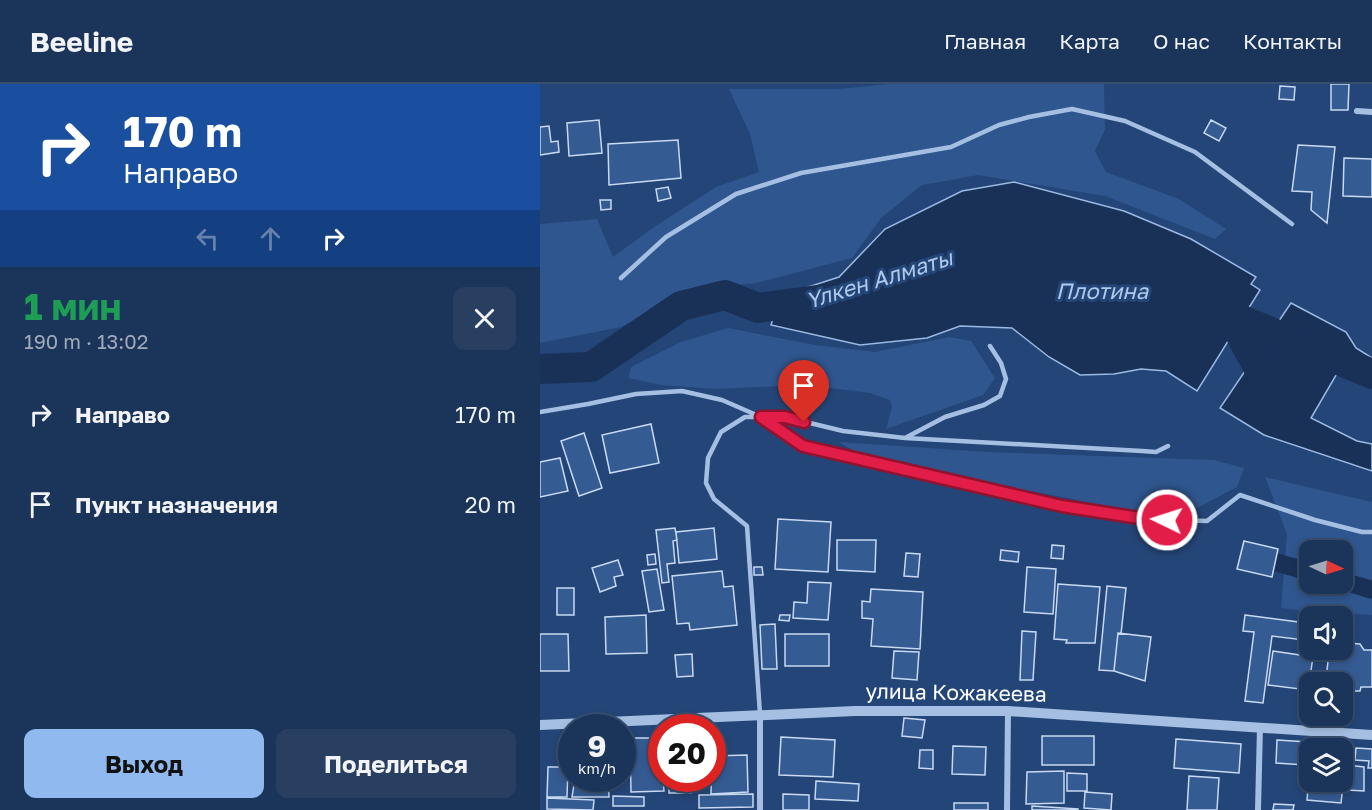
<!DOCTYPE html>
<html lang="ru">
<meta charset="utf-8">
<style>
body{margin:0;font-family:"Golos Text",sans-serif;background:#283f62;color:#f1f3f6;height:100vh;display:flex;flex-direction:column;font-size:22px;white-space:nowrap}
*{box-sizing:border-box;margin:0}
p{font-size:20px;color:#a0aaba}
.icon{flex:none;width:33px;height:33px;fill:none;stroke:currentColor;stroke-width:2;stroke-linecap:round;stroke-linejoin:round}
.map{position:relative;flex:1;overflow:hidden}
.side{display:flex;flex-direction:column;background:#1b3459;width:540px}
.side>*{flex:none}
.guide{background:#1a4fa0;color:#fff;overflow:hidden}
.needle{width:39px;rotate:94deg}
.controls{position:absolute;left:759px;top:456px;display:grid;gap:12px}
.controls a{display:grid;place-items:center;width:54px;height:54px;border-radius:12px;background:#1b3459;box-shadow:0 3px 9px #0003,0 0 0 2px #394f6f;font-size:30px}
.speed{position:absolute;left:18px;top:630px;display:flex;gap:12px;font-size:30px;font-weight:700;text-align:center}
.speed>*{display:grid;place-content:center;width:78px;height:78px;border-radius:50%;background:#1b3459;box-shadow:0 3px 9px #0003,0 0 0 2px #394f6f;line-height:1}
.speed small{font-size:15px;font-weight:400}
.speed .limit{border:9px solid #d22;background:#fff;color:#111}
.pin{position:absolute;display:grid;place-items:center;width:51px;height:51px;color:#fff;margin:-62px -26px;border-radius:50% 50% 50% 0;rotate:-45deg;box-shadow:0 0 6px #0007}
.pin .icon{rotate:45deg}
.me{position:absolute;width:66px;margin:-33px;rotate:274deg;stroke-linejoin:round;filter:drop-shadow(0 0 4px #0008)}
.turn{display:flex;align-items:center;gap:21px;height:126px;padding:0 24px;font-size:27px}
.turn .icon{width:78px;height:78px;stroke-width:2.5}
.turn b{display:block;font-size:42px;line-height:51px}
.lanes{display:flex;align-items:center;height:57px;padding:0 24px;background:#0003;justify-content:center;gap:30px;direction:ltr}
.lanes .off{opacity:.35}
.round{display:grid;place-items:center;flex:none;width:63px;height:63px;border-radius:12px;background:#283f62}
.overview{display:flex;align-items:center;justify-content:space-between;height:102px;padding:0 24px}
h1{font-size:36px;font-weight:700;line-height:45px;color:#1e9e55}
.primary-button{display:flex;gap:12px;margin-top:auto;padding:12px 24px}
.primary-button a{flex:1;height:69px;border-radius:12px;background:#90b9f0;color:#111;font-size:24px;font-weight:700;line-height:69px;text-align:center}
.primary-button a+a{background:#283f62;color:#f1f3f6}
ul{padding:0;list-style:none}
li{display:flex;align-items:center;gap:18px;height:90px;padding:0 24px}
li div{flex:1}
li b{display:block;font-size:22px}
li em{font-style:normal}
header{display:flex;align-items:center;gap:36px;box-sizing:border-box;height:84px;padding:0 30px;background:#1b3459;border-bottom:2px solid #394f6f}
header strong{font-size:28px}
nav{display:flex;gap:33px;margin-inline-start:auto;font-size:21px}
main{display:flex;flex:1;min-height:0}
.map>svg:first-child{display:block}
.green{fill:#2f568e;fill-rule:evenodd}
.water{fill:#193157;stroke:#9ab9e3;stroke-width:1.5}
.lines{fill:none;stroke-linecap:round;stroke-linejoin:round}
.canal{stroke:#193157;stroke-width:18}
.river{stroke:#193157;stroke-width:30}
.building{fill:#355b93;stroke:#c8d9f2;stroke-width:1.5}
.service{stroke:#a5bfe3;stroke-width:4.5}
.minor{stroke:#a5bfe3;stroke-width:6}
.tertiary{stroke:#a5bfe3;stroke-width:10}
.route-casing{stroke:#92132f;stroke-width:15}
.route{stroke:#e11d48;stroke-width:10}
.labels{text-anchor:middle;stroke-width:6;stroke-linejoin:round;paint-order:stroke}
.street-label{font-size:21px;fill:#fff;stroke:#244577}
.water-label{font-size:22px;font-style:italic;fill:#b0c9eb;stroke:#244577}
</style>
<header>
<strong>Beeline</strong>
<nav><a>Главная</a><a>Карта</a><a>О нас</a><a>Контакты</a></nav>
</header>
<main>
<section class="side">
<div class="guide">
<div class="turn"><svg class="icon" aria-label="right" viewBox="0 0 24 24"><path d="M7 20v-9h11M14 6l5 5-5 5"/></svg><div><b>170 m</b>Направо</div></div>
<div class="lanes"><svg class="icon off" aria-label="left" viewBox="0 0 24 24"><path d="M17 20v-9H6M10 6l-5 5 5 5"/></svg><svg class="icon off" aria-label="ahead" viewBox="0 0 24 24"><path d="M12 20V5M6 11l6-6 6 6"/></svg><svg class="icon" aria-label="right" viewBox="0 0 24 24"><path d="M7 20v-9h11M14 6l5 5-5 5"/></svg></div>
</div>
<div class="overview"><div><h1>1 мин</h1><p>190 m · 13:02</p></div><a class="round"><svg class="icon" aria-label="close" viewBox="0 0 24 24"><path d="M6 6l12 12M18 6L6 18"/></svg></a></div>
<ul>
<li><svg class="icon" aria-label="right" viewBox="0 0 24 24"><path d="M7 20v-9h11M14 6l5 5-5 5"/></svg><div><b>Направо</b></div><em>170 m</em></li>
<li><svg class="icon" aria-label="arrive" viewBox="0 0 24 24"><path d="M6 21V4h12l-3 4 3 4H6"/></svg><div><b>Пункт назначения</b></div><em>20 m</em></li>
</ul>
<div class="primary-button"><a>Выход</a><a>Поделиться</a></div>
</section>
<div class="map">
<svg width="832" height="726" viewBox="0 0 832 726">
<rect width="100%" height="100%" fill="#244577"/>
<path class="green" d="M349,0H564L565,45L555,67L566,88L639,115L686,145L675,155L565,112L438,91L382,101L341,134L312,174L216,199L148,206L137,216L81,243L0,259V140L57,135L73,173L114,143L176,103L219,88L210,50L189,5H299Z
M188,244L275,261L335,268L409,253L431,257L455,294L443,311L346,345L352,323L350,316L330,309L266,301L176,305L121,301L88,294L91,283L141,258Z
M299,358L449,368L674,376L704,384L697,403L646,430H610L418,393L312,366Z
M725,393L832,418V531L771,528L741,524L747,450ZM770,466H802V500H770Z"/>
<path class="water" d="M474,98L584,127L651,155L716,193L711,200L720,206L657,307L626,287L601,285L574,290L540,291L509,273L472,244L420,242L387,254L320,261L231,241L240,212L299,193L345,145L422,107Z
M751,219L806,248L816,264L832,274V304L799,286L771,334L817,357L832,360V387L724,351L680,324Z"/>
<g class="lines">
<path class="canal" d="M735,478L770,488
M802,497L832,506"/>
<path class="river" d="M665,218L690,231L832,290
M690,231L733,311
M0,285L51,283L141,222L185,211L218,224L277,216"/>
</g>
<path class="building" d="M791,0H809L808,26H791Z
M740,2L755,3L754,16L739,15Z
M59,36L62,69L29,72L27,39Z
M671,36L686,44L679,57L664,49Z
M9,42L11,58L18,57L19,68L0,71V43Z
M138,56L141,94L69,101L68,60Z
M758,61L795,63L787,139L771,126L772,108L752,107Z
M804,74L832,75V113L803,112Z
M128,103L131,114L118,117L116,105Z
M60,116H71V125L61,126Z
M111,340L119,379L70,389L62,351Z
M44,349L62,404L39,412L21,357Z
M20,374L28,407L0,413V378Z
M238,435L291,438L288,488L235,485Z
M135,444L137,456L133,457L135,479L127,480L129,498L122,499L116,446Z
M174,444L177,475L139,479L136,448Z
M297,456H336L335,488L297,486Z
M704,457L738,465L732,493L697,485Z
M512,461L524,462L523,475L511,474Z
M461,466L479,468L478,478L460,476Z
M366,469L380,470L378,493L364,492Z
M115,470L116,480L108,481L107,471Z
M78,476L83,491L74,493L76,502L60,508L52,484Z
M214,483H222L223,491H214Z
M487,483L516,485L513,530L484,528Z
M117,485L124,526L109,528L102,487Z
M182,487L184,503L193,502L197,541L150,546L149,539L137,540L132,492Z
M268,498L291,499L288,536L253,534L254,518L267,519Z
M518,500L560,503L555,559H526L527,556L514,555Z
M567,502L586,504L581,550L578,549L574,587L559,586Z
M17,504H34V531H17Z
M331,505L383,508L380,565L331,562L333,535L322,534V517L330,518Z
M106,531L107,569L66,570L65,533Z
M240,531H250L249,537L239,536Z
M705,531L766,539L764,556L732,552L723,619L705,617L714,548L703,547Z
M235,540L237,585H222L220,541Z
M482,547L496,548L493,596H480Z
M578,549L611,553L605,597L574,587Z
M0,550H28L29,587H0Z
M245,550H289V582H245Z
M807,559L820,560L824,566H832V603H821L820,607H810L806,602H802V598H796V595L791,592L787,586L788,577Z
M354,567L379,568L377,596L352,594Z
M733,567L773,573L768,606L728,601Z
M152,570L153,592L137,593L135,571Z
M364,634L385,636L382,654L362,652Z
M502,652H554V681H502Z
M241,653L295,656L293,693L239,691Z
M90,654H122V694H123L124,707L91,708Z
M636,655L701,660L699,689L634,684Z
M737,656L768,658L765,681L736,679Z
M413,662L446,663L445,691L412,690Z
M816,664L832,665V684H828L829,677L815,676Z
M380,666H393V685L379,684Z
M207,671L208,708L171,710L172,672Z
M807,681L824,683V707L807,706Z
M8,683H28L27,713H7Z
M524,687V719L486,720L487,688Z
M527,689L547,690V707H527Z
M649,692L679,694L677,726H647Z
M769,692L770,698H802L804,692L801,719L767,716Z
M35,694H68L69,713H32Z
M129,694H144L143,698H151V709H129Z
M276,697L319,700L318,717L275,715Z
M545,708L572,710L571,726L544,724Z
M213,710V723L159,724V711Z
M243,710L269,711V726H243Z
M73,712L104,713V722H73Z
M7,714L54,716L53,726L7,725Z
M414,719H448V726H414Z
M734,720L754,721L753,726H733Z
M492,722L538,725V726H492Z"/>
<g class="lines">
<path class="service" d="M81,194L126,153L196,110L261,89L411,63L459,41L489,33L532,25L585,37L655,68L752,140
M0,328L48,320L96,310L142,307L182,316L221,333L263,362L522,422L607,435L667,437L700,411L775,436L822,448H832
M365,354L405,333L444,321L460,312L466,295L461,279L450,262
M220,630L207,442L174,415L166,399L168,374L181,348L205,333H245L303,347L365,354L602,367L616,368L628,362"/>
<path class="minor" d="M817,27L832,28
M220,631V726
M467,726L468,627
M718,726L720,642"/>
<path class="tertiary" d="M0,641L315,627H468L832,651"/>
</g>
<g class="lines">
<g class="route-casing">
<path id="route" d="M264,338L245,333H221L263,362L522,422L606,435L627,436"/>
</g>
<use href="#route" class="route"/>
</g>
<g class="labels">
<g class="street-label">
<text transform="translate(416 609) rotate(1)" y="7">улица Кожакеева</text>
</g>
<g class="water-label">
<text transform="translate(339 195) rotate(-17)" y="8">Үлкен Алматы</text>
<text x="562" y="215">Плотина</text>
</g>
</g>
</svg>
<div class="controls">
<a><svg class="needle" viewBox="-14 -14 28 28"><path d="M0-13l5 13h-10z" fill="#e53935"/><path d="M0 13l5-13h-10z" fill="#a0aaba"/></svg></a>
<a><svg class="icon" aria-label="sound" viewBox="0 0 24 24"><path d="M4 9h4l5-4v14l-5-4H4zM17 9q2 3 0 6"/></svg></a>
<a><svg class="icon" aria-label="search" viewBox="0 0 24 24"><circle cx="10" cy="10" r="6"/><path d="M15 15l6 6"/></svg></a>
<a><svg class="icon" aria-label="layers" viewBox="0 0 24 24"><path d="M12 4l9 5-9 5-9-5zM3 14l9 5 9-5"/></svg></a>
</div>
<div class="speed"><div>9<small>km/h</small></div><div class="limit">20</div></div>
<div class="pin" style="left:264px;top:338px;background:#d93025"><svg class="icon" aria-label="arrive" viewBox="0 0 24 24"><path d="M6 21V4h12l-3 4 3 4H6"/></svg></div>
<svg class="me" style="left:627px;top:436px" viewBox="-20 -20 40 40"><circle r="17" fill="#e11d48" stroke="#fff" stroke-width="3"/><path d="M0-11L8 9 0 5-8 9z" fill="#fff"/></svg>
</div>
</main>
